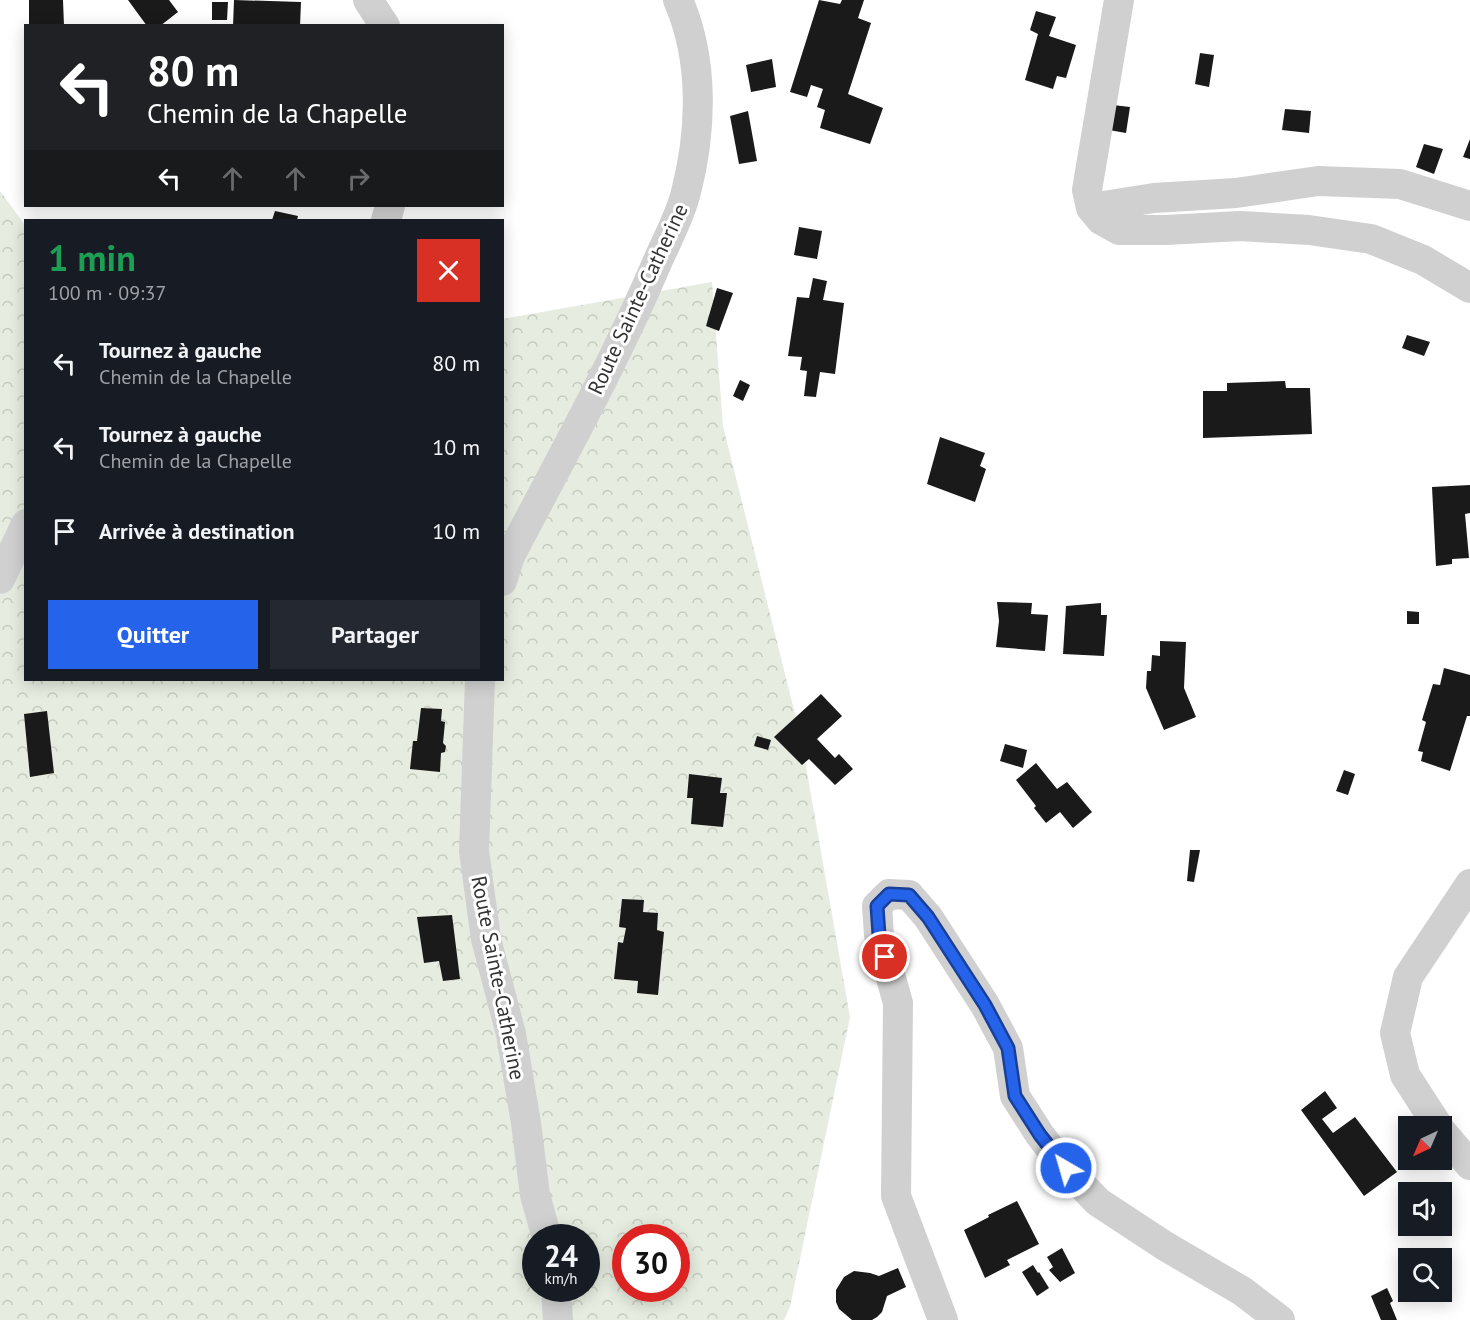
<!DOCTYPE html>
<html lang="fr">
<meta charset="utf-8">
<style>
body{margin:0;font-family:"PT Sans",sans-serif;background:#242831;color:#f1f3f6;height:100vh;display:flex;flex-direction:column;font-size:22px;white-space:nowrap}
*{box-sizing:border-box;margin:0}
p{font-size:20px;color:#9ea1a6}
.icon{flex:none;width:33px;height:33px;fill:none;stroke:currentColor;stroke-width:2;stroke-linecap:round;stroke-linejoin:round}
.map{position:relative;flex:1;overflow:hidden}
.panel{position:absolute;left:24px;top:219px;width:480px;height:462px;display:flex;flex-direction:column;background:#171b24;border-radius:0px;box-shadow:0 3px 15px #0003}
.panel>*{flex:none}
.hud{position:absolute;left:24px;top:24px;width:480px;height:183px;border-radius:0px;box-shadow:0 3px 15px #0003;background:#202124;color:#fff;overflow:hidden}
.needle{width:39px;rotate:224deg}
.controls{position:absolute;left:1398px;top:1116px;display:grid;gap:12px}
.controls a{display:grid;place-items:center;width:54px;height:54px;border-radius:0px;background:#171b24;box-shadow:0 3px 15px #0003;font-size:30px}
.speed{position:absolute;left:522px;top:1224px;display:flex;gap:12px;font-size:30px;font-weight:700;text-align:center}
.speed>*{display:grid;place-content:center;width:78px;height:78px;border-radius:50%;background:#171b24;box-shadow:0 3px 15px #0003;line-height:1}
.speed small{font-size:15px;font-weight:400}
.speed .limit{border:9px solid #d22;background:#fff;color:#111}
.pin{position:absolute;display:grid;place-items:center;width:51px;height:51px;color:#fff;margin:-26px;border:3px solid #fff;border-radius:50%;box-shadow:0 2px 6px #0007}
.me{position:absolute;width:66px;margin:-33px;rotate:322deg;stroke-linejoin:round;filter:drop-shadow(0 0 4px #0008)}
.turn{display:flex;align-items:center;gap:21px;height:126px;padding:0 24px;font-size:27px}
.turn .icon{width:78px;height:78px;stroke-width:2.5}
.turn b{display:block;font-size:42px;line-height:51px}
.lanes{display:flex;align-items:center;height:57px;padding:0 24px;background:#0003;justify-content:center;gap:30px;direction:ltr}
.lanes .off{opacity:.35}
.round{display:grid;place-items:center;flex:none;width:63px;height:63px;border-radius:0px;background:#242831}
.summary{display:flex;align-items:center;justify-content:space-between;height:102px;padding:0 24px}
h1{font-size:36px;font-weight:700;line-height:45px;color:#1e9e55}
.primary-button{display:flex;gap:12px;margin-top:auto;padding:12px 24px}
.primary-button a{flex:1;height:69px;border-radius:0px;background:#2563eb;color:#fff;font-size:24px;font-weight:700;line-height:69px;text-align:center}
.primary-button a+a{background:#242831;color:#f1f3f6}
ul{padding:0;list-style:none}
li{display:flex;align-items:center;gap:18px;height:84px;padding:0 24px}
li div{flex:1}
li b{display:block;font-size:22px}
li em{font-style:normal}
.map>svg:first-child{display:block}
.forest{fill:url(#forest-crowns);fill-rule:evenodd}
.building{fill:#1a1a1a}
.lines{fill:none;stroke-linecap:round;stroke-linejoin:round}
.street{stroke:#d0d0d0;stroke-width:30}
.route-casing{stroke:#184099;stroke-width:15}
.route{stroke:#2563eb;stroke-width:10}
.labels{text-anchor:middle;stroke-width:6;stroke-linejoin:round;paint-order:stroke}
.street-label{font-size:21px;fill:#333;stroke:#fff}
</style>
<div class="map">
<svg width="1470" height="1320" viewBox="0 0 1470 1320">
<defs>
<pattern id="forest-crowns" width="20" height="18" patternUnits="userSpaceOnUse" patternTransform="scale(1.5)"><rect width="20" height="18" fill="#e6ecdf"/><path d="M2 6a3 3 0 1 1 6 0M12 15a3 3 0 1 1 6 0" fill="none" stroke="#c6cbc0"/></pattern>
</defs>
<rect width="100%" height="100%" fill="#fff"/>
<path class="forest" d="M0,191L25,225L26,680H502L503,319L712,282L723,426L801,738L850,1017L790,1307L784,1320H0ZM536,1238H586V1288H536ZM626,1238H676V1288H626Z"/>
<path class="building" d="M29,0H63L64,26H29Z
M128,0H169L178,12L160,26H147Z
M234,0L301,2L300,26H233Z
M819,0L840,4L842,0H864L858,18L871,23L848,94L883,108L870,144L820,128L825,110L817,107L823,89L811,85L807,97L790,92Z
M212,2H228L227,20H212Z
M1036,11L1056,17L1049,36L1076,45L1066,78L1057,76L1053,89L1025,80L1038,34L1030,30Z
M1200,53L1214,55L1209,87L1195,84Z
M772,59L776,87L751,92L746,65Z
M1113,105L1130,107L1126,133L1109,130Z
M1285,109L1311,111L1309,133L1282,130Z
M748,111L757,161L739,164L730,116Z
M1470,139V159L1463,157Z
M1424,144L1443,149L1434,174L1416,167Z
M275,211L298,216L297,220H272Z
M799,227L822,231L817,259L794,255Z
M813,278L827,281L823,300L844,303L835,374L820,372L816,397L804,396L807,371L800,370L802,357L788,356L797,297L809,298Z
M717,288L733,293L719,331L706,326Z
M1407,335L1430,342L1424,356L1402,348Z
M740,380L750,385L743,401L733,396Z
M1285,381L1286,388H1310L1312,434L1203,438V391H1227V383Z
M940,437L985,453L980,466L986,469L975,502L927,484Z
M1470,485V513L1465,514L1469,558L1452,559V564L1436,566L1432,487Z
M997,602L1032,603L1031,614L1048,615L1045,651L996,647L999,621Z
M1101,603V615H1107L1104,656L1063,654L1066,606Z
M1407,611L1419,612V624H1407Z
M1160,641L1186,642L1184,688L1196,717L1164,730L1146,688L1147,671H1151L1152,655L1160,656Z
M1444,668L1470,675V716H1467L1450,771L1421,761L1423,752L1418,751L1426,722L1422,720L1433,684L1440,685Z
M821,694L842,716L817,739L835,758L839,754L853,769L835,785L809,759L802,765L774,737Z
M421,708L442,709L441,721L445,722L443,743L446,746L445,752L441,753L440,772L410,769L413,741H417Z
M47,711L54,773L30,777L24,714Z
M757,736L771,740L768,750L754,746Z
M1005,744L1027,750L1023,768L1000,761Z
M1036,763L1057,789L1067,782L1092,812L1073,828L1060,812L1046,823L1034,808L1036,806L1016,780Z
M1344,770L1355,774L1348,795L1336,791Z
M689,774L722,778L720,793H727L723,827L691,824L693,798H687Z
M1190,850H1200L1194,882L1187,881Z
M622,899L644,900L643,912L658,913L657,930L664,932L658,995L637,993L638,981L614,979L618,942L623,943L626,928L619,927Z
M452,915L460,979L443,981L439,961L424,963L417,917Z
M1325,1091L1337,1108L1322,1119L1333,1133L1355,1117L1397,1172L1364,1196L1301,1110Z
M1017,1201L1039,1244L1007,1260L1010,1265L985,1278L964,1230L989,1217L988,1215Z
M1062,1248L1075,1273L1060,1282L1049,1270L1053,1267L1047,1257Z
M1033,1265L1038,1273L1039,1272L1049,1288L1037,1296L1022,1272Z
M898,1268L906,1287L887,1296L882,1312L877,1317L872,1320H852L839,1309L836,1302V1290L844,1277L854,1271L870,1273L879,1276Z
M1387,1288L1393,1301L1390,1303L1397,1320H1381L1371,1296Z"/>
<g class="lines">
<path class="street" d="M368,0L385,26
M1119,0L1087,190L1091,208L1101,220L1119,230H1166L1240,226L1309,230L1371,239L1423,260L1470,288
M1091,208L1154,198L1236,193L1318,181L1400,184L1470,206
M386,220L390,206
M0,579L26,524
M502,581L510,556C559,462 611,369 653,272C663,247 680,218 686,192C702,130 704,59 678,0
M480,680L474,851L486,939L511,1034L526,1123L535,1195L547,1238
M1438,1126L1405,1075L1395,1033L1408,977L1470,884
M1442,1132L1470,1165
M556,1288L558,1320
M943,1320L896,1196L898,1003L879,935L877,906L889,894L909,895L928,917L985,1005L1008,1048L1015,1096L1040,1135L1066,1169L1098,1202L1165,1246L1242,1291L1280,1320"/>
</g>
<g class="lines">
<g class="route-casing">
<path id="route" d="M885,957L879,935L877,906L889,894L909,895L928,917L985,1005L1008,1048L1015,1096L1040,1135L1066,1168"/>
</g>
<use href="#route" class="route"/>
</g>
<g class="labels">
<g class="street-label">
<text transform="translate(638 299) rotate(-65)" y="7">Route Sainte-Catherine</text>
<text transform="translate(498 978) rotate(79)" y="7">Route Sainte-Catherine</text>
</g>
</g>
</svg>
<div class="controls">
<a><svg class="needle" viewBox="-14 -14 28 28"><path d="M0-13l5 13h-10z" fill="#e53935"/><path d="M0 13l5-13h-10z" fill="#9ea1a6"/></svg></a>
<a><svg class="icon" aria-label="sound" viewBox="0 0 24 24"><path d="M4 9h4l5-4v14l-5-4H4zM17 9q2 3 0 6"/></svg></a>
<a><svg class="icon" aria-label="search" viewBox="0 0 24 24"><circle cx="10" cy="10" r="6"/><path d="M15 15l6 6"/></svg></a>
</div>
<div class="speed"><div>24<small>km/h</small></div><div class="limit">30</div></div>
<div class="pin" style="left:885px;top:957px;background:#d93025"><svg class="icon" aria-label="arrive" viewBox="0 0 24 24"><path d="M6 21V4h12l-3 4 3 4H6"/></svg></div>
<svg class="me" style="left:1066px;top:1168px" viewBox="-20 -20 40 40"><circle r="17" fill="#2563eb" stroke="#fff" stroke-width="3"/><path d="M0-11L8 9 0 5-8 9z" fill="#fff"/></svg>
<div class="hud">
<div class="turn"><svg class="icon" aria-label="left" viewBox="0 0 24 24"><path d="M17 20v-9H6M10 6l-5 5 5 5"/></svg><div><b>80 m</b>Chemin de la Chapelle</div></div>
<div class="lanes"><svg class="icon" aria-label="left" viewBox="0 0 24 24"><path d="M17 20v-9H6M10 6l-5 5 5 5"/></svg><svg class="icon off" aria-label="ahead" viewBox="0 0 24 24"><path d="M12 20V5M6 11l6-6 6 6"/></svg><svg class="icon off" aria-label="ahead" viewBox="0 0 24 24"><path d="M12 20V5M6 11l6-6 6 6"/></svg><svg class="icon off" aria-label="right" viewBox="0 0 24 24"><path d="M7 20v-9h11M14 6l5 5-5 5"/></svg></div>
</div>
<section class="panel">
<div class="summary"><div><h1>1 min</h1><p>100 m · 09:37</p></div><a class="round" style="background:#d93025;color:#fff"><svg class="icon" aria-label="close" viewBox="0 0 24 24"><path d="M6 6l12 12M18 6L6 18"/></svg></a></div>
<ul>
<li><svg class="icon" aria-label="left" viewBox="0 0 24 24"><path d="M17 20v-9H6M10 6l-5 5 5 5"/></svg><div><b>Tournez à gauche</b><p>Chemin de la Chapelle</p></div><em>80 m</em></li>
<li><svg class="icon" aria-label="left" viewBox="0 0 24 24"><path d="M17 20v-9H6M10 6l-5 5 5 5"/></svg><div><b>Tournez à gauche</b><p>Chemin de la Chapelle</p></div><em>10 m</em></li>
<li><svg class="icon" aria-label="arrive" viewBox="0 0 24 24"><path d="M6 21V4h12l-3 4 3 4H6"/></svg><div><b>Arrivée à destination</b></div><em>10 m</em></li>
</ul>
<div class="primary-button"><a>Quitter</a><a>Partager</a></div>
</section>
</div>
